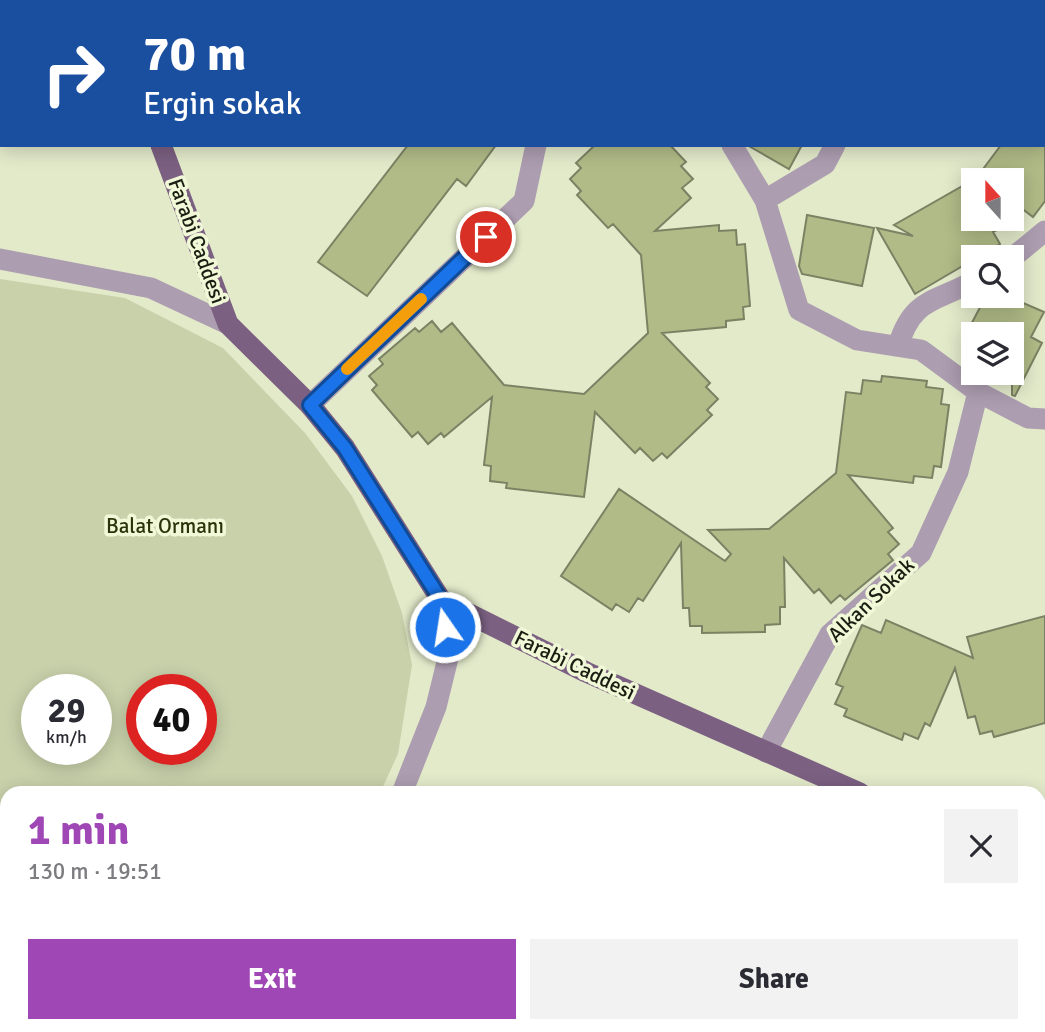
<!DOCTYPE html>
<meta charset="utf-8">
<style>
body{margin:0;font-family:Signika,sans-serif;background:#f2f2f3;color:#2b2b33;height:100vh;display:flex;flex-direction:column;font-size:26px;white-space:nowrap}
*{box-sizing:border-box;margin:0}
p{font-size:23px;color:#7c7c81}
.icon{flex:none;width:38px;height:38px;fill:none;stroke:currentColor;stroke-width:2;stroke-linecap:round;stroke-linejoin:round}
.map{position:relative;flex:1;overflow:hidden}
.drawer{position:absolute;left:0px;top:786px;width:1046px;height:247px;display:flex;flex-direction:column;background:#fff;border-radius:21px 21px 0 0;box-shadow:0 4px 18px #0003}
.drawer>*{flex:none}
.banner{position:absolute;left:0px;top:0px;width:1046px;height:147px;box-shadow:0 4px 18px #0003;background:#1a4fa0;color:#fff;overflow:hidden}
.needle{width:46px;rotate:339deg}
.controls{position:absolute;left:961px;top:168px;display:grid;gap:14px}
.controls a{display:grid;place-items:center;width:63px;height:63px;border-radius:0px;background:#fff;box-shadow:0 4px 18px #0003;font-size:35px}
.speed{position:absolute;left:21px;top:674px;display:flex;gap:14px;font-size:35px;font-weight:700;text-align:center}
.speed>*{display:grid;place-content:center;width:91px;height:91px;border-radius:50%;background:#fff;box-shadow:0 4px 18px #0003;line-height:1}
.speed small{font-size:18px;font-weight:400}
.speed .limit{border:10px solid #d22;background:#fff;color:#111}
.pin{position:absolute;display:grid;place-items:center;width:60px;height:60px;color:#fff;margin:-30px;border:4px solid #fff;border-radius:50%;box-shadow:0 2px 7px #0007}
.me{position:absolute;width:77px;margin:-38px;rotate:347deg;stroke-linejoin:round;filter:drop-shadow(0 0 5px #0008)}
.turn{display:flex;align-items:center;gap:24px;height:147px;padding:0 28px;font-size:32px}
.turn .icon{width:91px;height:91px;stroke-width:2.5}
.turn b{display:block;font-size:49px;line-height:60px}
.round{display:grid;place-items:center;flex:none;width:74px;height:74px;border-radius:0px;background:#f2f2f3}
.headline{display:flex;align-items:center;justify-content:space-between;height:119px;padding:0 28px}
h1{font-size:42px;font-weight:700;line-height:52px;color:#9f48b5}
.primary-button{display:flex;gap:14px;margin-top:auto;padding:14px 28px}
.primary-button a{flex:1;height:80px;border-radius:0px;background:#9f48b5;color:#fff;font-size:28px;font-weight:700;line-height:80px;text-align:center}
.primary-button a+a{background:#f2f2f3;color:#2b2b33}
.map>svg:first-child{display:block}
.green{fill:#c8d1aa;fill-rule:evenodd}
.building{fill:#b0bb87;stroke:#7b8264;stroke-width:2}
.lines{fill:none;stroke-linecap:round;stroke-linejoin:round}
.service{stroke:#ac9db0;stroke-width:14}
.minor{stroke:#ac9db0;stroke-width:21}
.tertiary{stroke:#ac9db0;stroke-width:21}
.primary{stroke:#7b6082;stroke-width:21}
.route-casing{stroke:#114b97;stroke-width:18}
.route{stroke:#1a73e8;stroke-width:12}
.slow{stroke:#f59e0b;stroke-width:12}
.labels{text-anchor:middle;stroke-width:7;stroke-linejoin:round;paint-order:stroke}
.street-label{font-size:21px;fill:#1a1d11;stroke:#f0f8d7}
.park-label{font-size:21px;fill:#2c330a;stroke:#f0f8d7}
</style>
<div class="map">
<svg width="1045" height="1032" viewBox="0 0 1045 1032">
<rect width="100%" height="100%" fill="#e3eaca"/>
<path class="green" d="M0,279L125,298L223,348L305,433L352,496L382,556L402,613L412,665L398,754L380,793H7V1026H267L264,1032H0ZM37,690H96V749H37ZM142,690H201V749H142Z"/>
<path class="building" d="M408,145H496L466,186L457,179L367,296L318,262Z
M595,145H670L686,162L681,166L693,179L682,188L691,198L655,231L719,225V231L736,230L737,245L745,244L750,306L743,307L744,319L726,321V327L662,333L710,383L706,387L718,399L707,410L712,415L667,458L662,453L653,461L640,448L635,453L595,412L584,497L506,488L507,483L490,481L491,466L484,465L492,397L444,437L441,433L428,444L418,432L412,437L372,390L377,385L369,376L383,364L379,359L415,328L419,332L432,321L441,332L452,323L504,385L584,394L648,333L641,255L613,224L608,228L577,195L581,191L570,179L581,168L576,163Z
M747,145H802L789,169Z
M1001,145H1045V201L1033,217L1012,201V180H975Z
M973,180V219H1017L993,232L1000,244L915,294L877,228L913,236L894,225Z
M807,215L874,228L862,286L802,274L799,266Z
M986,296H1007L1044,312L1031,337L1042,343L1015,396L1012,395V334H966Z
M882,376L927,381L926,387L943,389L941,404L949,405L941,467L934,466L932,478L914,476L913,483L848,475L893,528L888,532L899,544L888,554L893,560L845,600L840,595L831,603L819,589L814,593L784,558L785,607H780V624L765,625V632L702,633V626H690L689,608H683L681,543L643,601L638,598L629,612L616,604L612,610L561,576L619,489L725,561L731,554L708,530L769,529L836,473L846,392L861,394L863,380L881,382Z
M1045,616V723L994,737L992,731L980,734L975,716L968,718L955,668L930,726L925,723L918,739L904,733L902,740L844,716L847,709L835,704L843,687L836,684L862,625L881,633L886,620L973,658L967,637Z"/>
<g class="lines">
<path class="service" d="M19,1032L29,1026
M108,1032L113,1026"/>
<path class="minor" d="M564,2V0
M761,2L762,0
M920,2L921,0
M732,145L765,200L799,310L857,340L921,350L978,392
M765,200L825,164L835,145
M1012,258L1045,231
M0,259L151,288L228,324
M898,346C913,297 935,303 973,281
M310,405L524,201L536,145
M766,752L830,634L921,553L958,472L978,392L1028,418L1045,419"/>
<path class="tertiary" d="M402,793L436,707L449,654L441,600
M1040,889L1045,900
M295,1032L298,1026"/>
<path class="primary" d="M102,0L103,2
M161,145L228,324L310,405L345,448L441,600L586,672L860,793
M1040,871L1045,873"/>
</g>
<g class="lines">
<g class="route-casing">
<path id="route" d="M445,627L441,600L345,448L310,405L486,237"/>
</g>
<use href="#route" class="route"/>
<path class="slow" d="M347,369L421,299"/>
</g>
<g class="labels">
<g class="street-label">
<text transform="translate(197 241) rotate(70)" y="7">Farabi Caddesi</text>
<text transform="translate(871 600) rotate(-44)" y="7">Alkan Sokak</text>
<text transform="translate(575 665) rotate(26)" y="7">Farabi Caddesi</text>
</g>
<g class="park-label">
<text x="165" y="533">Balat Ormanı</text>
</g>
</g>
</svg>
<div class="controls">
<a><svg class="needle" viewBox="-14 -14 28 28"><path d="M0-13l5 13h-10z" fill="#e53935"/><path d="M0 13l5-13h-10z" fill="#7c7c81"/></svg></a>
<a><svg class="icon" aria-label="search" viewBox="0 0 24 24"><circle cx="10" cy="10" r="6"/><path d="M15 15l6 6"/></svg></a>
<a><svg class="icon" aria-label="layers" viewBox="0 0 24 24"><path d="M12 4l9 5-9 5-9-5zM3 14l9 5 9-5"/></svg></a>
</div>
<div class="speed"><div>29<small>km/h</small></div><div class="limit">40</div></div>
<div class="pin" style="left:486px;top:237px;background:#d93025"><svg class="icon" aria-label="arrive" viewBox="0 0 24 24"><path d="M6 21V4h12l-3 4 3 4H6"/></svg></div>
<svg class="me" style="left:445px;top:627px" viewBox="-20 -20 40 40"><circle r="17" fill="#1a73e8" stroke="#fff" stroke-width="3"/><path d="M0-11L8 9 0 5-8 9z" fill="#fff"/></svg>
<div class="banner">
<div class="turn"><svg class="icon" aria-label="right" viewBox="0 0 24 24"><path d="M7 20v-9h11M14 6l5 5-5 5"/></svg><div><b>70 m</b>Ergin sokak</div></div>
</div>
<section class="drawer">
<div class="headline"><div><h1>1 min</h1><p>130 m · 19:51</p></div><a class="round"><svg class="icon" aria-label="close" viewBox="0 0 24 24"><path d="M6 6l12 12M18 6L6 18"/></svg></a></div>
<div class="primary-button"><a>Exit</a><a>Share</a></div>
</section>
</div>
